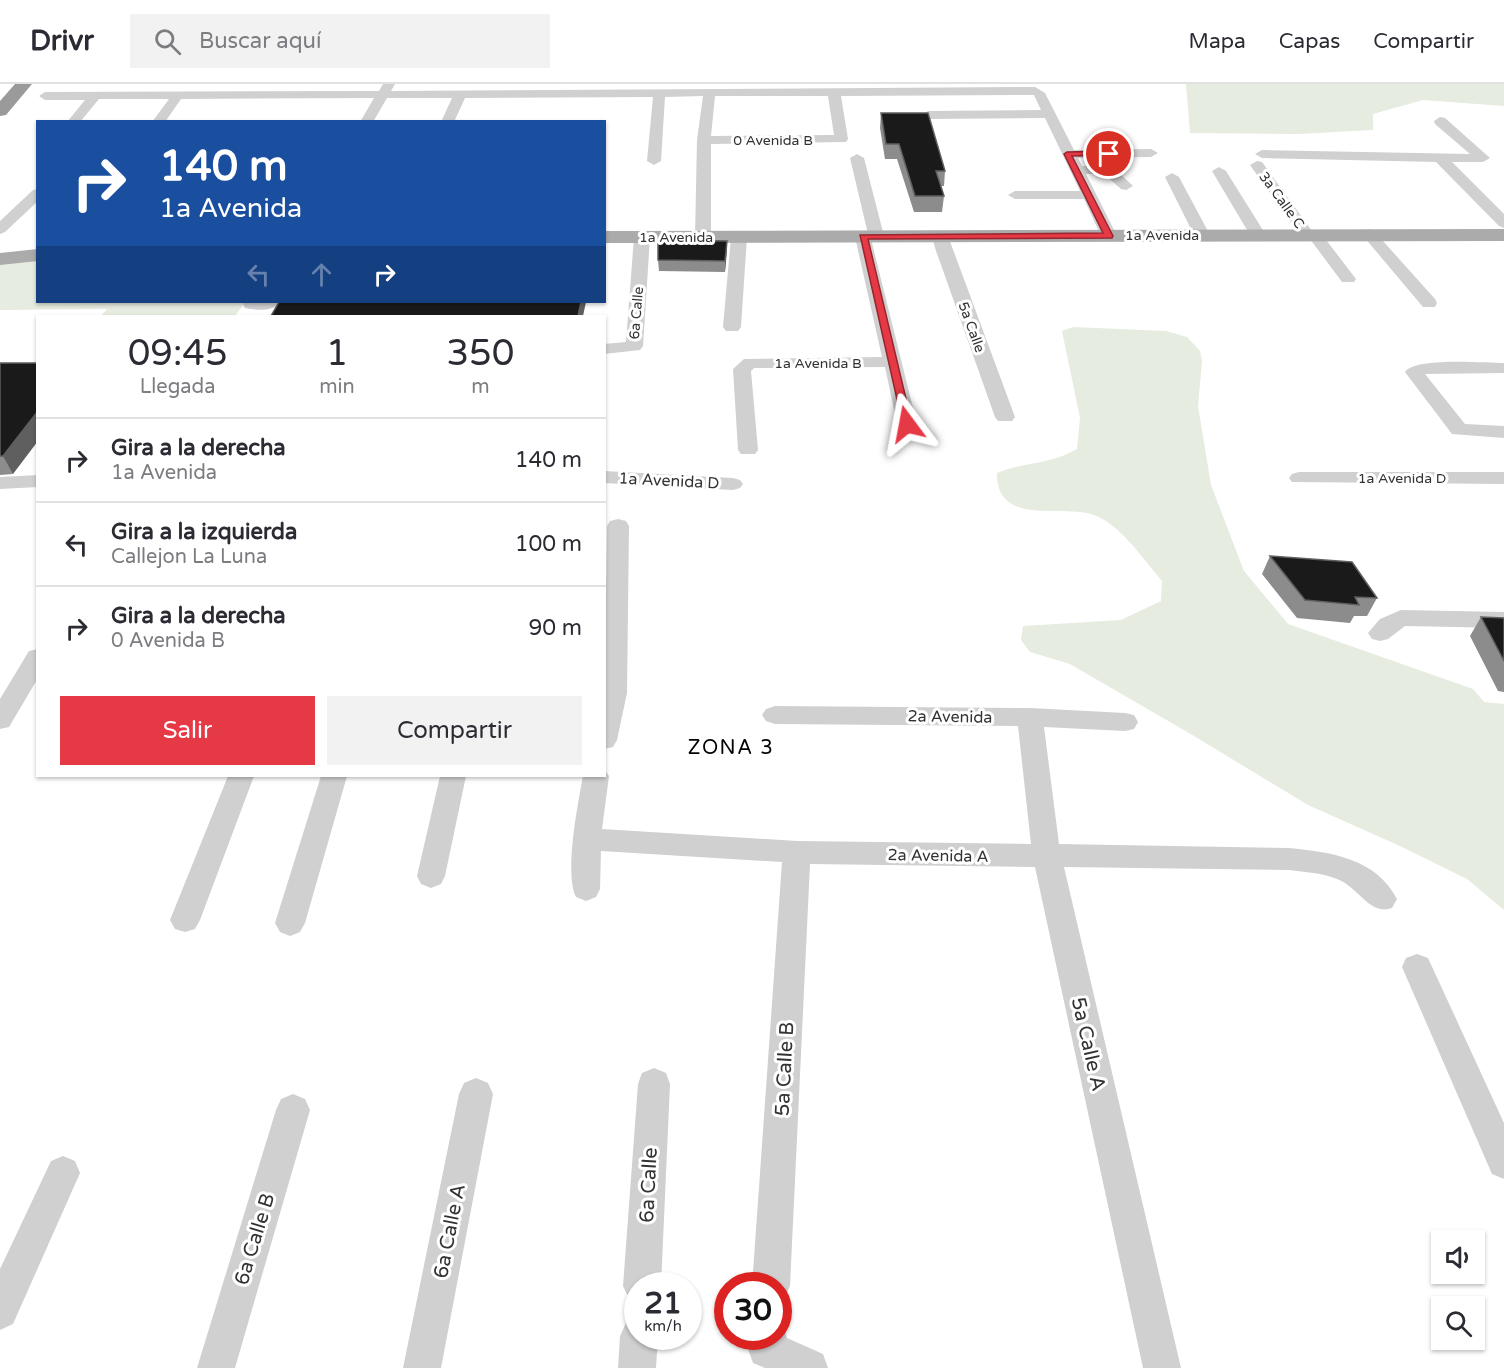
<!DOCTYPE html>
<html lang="es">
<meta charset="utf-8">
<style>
body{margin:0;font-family:"Varela Round",sans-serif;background:#f2f2f3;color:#2b2b33;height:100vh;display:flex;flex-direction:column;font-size:22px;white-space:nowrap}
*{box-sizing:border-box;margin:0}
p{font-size:20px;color:#7c7c81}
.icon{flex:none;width:33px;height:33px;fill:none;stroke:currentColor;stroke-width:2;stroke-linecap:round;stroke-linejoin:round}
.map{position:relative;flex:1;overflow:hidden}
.side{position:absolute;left:36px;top:231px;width:570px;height:462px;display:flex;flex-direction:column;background:#fff;border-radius:0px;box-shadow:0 2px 4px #0004}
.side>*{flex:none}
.hud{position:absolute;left:36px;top:36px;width:570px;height:183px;border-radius:0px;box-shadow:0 2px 4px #0004;background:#1a4fa0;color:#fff;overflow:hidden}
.buttons{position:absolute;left:1431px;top:1146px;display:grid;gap:12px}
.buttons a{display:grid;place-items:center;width:54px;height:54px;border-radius:0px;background:#fff;box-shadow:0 2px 4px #0004;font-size:30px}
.speed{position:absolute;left:624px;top:1188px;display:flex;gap:12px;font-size:30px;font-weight:700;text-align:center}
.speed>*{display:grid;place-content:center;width:78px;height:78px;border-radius:50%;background:#fff;box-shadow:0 2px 4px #0004;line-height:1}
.speed small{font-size:15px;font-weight:400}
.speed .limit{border:9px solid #d22;background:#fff;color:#111}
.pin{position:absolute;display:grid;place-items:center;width:51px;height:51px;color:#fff;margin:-26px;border:3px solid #fff;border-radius:50%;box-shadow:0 2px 6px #0007}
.me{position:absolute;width:66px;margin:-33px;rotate:347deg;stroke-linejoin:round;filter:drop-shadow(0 0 4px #0008)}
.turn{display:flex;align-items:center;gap:21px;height:126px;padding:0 24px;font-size:27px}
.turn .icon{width:78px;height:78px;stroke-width:2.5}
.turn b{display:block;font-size:42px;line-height:51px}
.lanes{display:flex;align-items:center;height:57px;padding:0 24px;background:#0003;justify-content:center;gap:30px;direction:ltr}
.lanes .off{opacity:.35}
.eta{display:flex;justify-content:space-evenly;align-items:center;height:102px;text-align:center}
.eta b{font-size:36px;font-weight:600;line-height:42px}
.primary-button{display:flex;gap:12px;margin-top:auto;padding:12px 24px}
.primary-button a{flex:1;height:69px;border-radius:0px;background:#e63946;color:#fff;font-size:24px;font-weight:600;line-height:69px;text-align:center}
.primary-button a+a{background:#f2f2f3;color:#2b2b33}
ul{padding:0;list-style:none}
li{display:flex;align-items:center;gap:18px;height:84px;padding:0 24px;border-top:2px solid #e1e1e2}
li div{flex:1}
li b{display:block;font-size:22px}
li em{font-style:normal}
header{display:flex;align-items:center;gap:36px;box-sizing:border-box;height:84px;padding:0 30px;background:#fff;border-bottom:2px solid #e1e1e2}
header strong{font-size:28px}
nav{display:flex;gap:33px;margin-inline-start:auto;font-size:21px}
.search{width:420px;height:54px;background:#f2f2f3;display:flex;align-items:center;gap:15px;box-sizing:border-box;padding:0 21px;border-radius:0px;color:#7c7c81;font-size:22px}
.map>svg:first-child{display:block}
.green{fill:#e6ecdf}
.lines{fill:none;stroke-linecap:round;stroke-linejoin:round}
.minor{fill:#d0d0d0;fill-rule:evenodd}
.major{fill:#ababab;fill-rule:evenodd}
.highway{fill:#9a9a9a;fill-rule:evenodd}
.path-bridge{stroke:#cdcdcd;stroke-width:2;stroke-dasharray:1.5 1.5;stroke-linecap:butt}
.wall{fill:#8c8c8c}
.shaded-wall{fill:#5f5f5f}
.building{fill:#1a1a1a;stroke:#5f5f5f;stroke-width:1.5}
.route{fill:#e63946;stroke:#96252e;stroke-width:1.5}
.labels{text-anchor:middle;stroke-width:6;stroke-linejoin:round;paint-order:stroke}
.far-street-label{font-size:14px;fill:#333;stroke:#fff}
.street-label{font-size:16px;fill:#333;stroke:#fff}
.quarter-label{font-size:20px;letter-spacing:1.5px;fill:#000;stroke:#fff}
.near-street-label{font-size:20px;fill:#333;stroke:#fff}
</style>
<header>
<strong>Drivr</strong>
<div class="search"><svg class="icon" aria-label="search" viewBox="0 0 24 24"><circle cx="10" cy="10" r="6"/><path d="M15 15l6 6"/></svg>Buscar aquí</div>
<nav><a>Mapa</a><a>Capas</a><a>Compartir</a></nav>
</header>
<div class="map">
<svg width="1504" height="1284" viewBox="0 0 1504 1284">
<rect width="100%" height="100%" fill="#fff"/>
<path class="green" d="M1186,0H1504V22L1423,16L1373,30V46L1298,50L1190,49Z
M37,174L38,218H245L235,232H101L107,225L0,226V178Z
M1073,243L1166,247L1187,253L1200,267L1202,277L1198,322L1211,401L1244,487L1288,540L1473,605L1484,618L1504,620V826L1467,795L1400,762L1308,721L1194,652L1070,580L1030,568L1021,556L1023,542L1121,536L1161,517L1162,497C1144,476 1119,438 1091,430C1061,421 996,442 997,389C1024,378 1052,380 1077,365L1080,334L1062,247Z"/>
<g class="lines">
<path class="minor" d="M383,0H395L391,7L1035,3L1045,9L1074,66L1151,65L1158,69L1151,73L1078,74L1082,82L1113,83L1133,102L1126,106L1121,105L1104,90H1086L1117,152L1109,157L1101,152L1084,115H1015L1008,111L1015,107H1080L1045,34L928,35L922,31L928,27L1041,26L1034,11L841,12L848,55L846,58L711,60V153L703,158L695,153L697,56L703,12L665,13L661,77L654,81L647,77L653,13L465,14L454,38H441L452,14H387L373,38H360L374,14L181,15L165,38H152L169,15H99L80,38H67L85,16H45L39,12L45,8L379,7ZM715,12H828L834,51L711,52Z
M1440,33L1445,34L1490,74L1483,78H1452L1504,130V144L1499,142L1436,78L1262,74L1255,70L1262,66L1470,70L1435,40L1434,37Z
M857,70L864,74L884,152L881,155H871L917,340L914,344H900L897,340L885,283L754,284L751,287L758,366L755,370H741L738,366L733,285L744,275L882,273L855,153L858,150H868L850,74Z
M1257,77L1262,78L1312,147L1320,148L1356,195L1354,198H1342L1310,155L1302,154L1250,81Z
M1219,83L1226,87L1266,151L1263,154H1253L1250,151L1212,87Z
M1172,89L1179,93L1210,151L1207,154H1197L1194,151L1165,93Z
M38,105V117L5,148L0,150V137L33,106Z
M1369,145L1374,147L1435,215L1437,219L1435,223H1423L1364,153L1361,150L1364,147Z
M940,147L948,152L1015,333L1012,337H998L995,333L935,164L932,152Z
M642,148L650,153L643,262L640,266L604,270V260L626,258L634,153Z
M739,148L747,153L741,243L738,247H726L723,243L731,153Z
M244,218H277L278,220C272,228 255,226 245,224L243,220Z
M1504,279V289L1425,290L1465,340L1504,342V354L1452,350L1405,288C1415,273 1485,279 1504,279Z
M604,387L733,394L740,396L743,400L740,404L733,406L604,399Z
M1299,388H1504V400L1292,398L1289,394L1292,390Z
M38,391V403L0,405V393Z
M618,435L626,437L629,442L627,609L617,656L613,663L604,665L607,442L610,437Z
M1401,526L1504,528V544L1405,542L1388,555L1380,557L1372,555L1368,549L1380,535Z
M38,565V594L9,643L0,645V615L29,567Z
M775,622L1030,624L1125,629L1134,631L1138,638L1134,645L1125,647L1044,643L1059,760L1289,764C1330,768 1376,774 1397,815L1392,824C1369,832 1359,803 1337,795C1322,789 1305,788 1289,786L1064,783L1181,1284H1143L1035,783L810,780L790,1202L784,1215L778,1217V1202H752L782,778L601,767L600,805L596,813L586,817L576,813C564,790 578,719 583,692H604V685L609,692L602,745L797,757L1031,760L1018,642L775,640L766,637L762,631L766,625Z
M228,692H254L200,836L195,845L185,848L175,845L170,836Z
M321,692H347L305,839L300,848L290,852L280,848L275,839Z
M440,692H466L445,792L441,800L431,804L421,800L417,792Z
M1417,870L1428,874L1504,1039V1095L1492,1090L1402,883L1406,874Z
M654,984L666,989L670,1000L661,1202H638V1219L629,1215L623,1202L638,1000L642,989Z
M476,994L488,999L493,1010L441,1284H403L459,1010L464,999Z
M293,1010L305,1015L310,1026L235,1284H197L276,1026L281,1015Z
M63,1072L75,1077L80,1089L13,1240L0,1246V1185L51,1077Z
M638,1234V1252H658L656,1284H618L620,1252L626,1239Z
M778,1237L781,1239L787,1254L823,1270L828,1284H765L753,1279L748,1265L749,1252H778Z"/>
<path class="major" d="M1504,145V157L604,159V147Z
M38,165V177L0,181V169Z"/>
<path class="highway" d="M15,0H32L6,31L0,32V17Z"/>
<path class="path-bridge" d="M699,159L700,149"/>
</g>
<path class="wall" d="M881,29L945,87L944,102H941L944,112L942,128H914L897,75H885L880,44Z
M727,157L725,188L659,187L658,176Z
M0,279L13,390L0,391Z
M1270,472L1377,514L1367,532H1354L1350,539L1297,534L1262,490Z
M1481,533L1504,534V608L1498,607L1470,552Z"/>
<path class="shaded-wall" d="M727,157V167L725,188V177Z
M581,218H586L583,232H578Z
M38,327V357L13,390L3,372Z"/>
<path class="building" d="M881,29H928L945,87H936L944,112H915L899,60H886Z
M658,156L727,157L725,177L658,176Z
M279,218H581L578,232H271Z
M0,279H38V327L3,372H0Z
M1270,472L1352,478L1377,514L1355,513L1359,521L1305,516Z
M1481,533L1504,534V577Z"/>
<path class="route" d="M1109,67L1112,71L1072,72L1113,152L1112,154L868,155L912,340L903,342L860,151L1103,149L1064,70L1067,68Z"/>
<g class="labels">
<g class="far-street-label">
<text x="773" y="61">0 Avenida B</text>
<text transform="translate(1282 116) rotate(54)" y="5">3a Calle C</text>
<text x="1162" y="156">1a Avenida</text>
<text x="676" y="158">1a Avenida</text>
<text transform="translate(636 229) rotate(-85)" y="5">6a Calle</text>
<text transform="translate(972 243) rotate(70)" y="5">5a Calle</text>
<text x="818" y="284">1a Avenida B</text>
<text x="1402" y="399">1a Avenida D</text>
</g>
<g class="street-label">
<text transform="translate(669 396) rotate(3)" y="6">1a Avenida D</text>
<text transform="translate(950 632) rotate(1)" y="6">2a Avenida</text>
<text transform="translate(938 771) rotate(1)" y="6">2a Avenida A</text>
</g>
<g class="quarter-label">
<text x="731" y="670">ZONA 3</text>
</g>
<g class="near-street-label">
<text transform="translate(1089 960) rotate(77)" y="7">5a Calle A</text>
<text transform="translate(784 985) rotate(-87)" y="7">5a Calle B</text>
<text transform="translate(648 1101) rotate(-87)" y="7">6a Calle</text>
<text transform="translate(449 1147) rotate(-79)" y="7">6a Calle A</text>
<text transform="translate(254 1155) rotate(-73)" y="7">6a Calle B</text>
</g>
</g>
</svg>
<div class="buttons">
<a><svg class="icon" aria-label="sound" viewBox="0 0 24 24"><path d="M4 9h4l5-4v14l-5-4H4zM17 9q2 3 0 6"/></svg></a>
<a><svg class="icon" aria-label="search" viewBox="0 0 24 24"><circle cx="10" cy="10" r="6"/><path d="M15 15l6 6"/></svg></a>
</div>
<div class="speed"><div>21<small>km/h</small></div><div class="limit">30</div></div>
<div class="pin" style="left:1109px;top:70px;background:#d93025"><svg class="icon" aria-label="arrive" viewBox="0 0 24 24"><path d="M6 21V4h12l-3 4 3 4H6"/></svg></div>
<svg class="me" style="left:907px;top:340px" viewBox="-20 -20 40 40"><path d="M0-17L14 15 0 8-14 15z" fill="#e63946" stroke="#fff" stroke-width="4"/></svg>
<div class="hud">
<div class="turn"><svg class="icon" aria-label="right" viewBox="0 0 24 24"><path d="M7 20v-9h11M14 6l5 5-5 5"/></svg><div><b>140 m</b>1a Avenida</div></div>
<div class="lanes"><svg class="icon off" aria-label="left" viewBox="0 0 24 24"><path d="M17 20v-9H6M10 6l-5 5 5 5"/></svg><svg class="icon off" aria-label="ahead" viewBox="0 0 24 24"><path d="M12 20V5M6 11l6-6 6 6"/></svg><svg class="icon" aria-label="right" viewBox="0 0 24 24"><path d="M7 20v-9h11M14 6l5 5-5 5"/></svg></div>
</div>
<section class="side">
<div class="eta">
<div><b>09:45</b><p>Llegada</p></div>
<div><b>1</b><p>min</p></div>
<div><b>350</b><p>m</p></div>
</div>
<ul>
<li><svg class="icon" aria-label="right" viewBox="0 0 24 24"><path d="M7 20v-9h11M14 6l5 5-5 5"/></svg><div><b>Gira a la derecha</b><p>1a Avenida</p></div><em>140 m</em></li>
<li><svg class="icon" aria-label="left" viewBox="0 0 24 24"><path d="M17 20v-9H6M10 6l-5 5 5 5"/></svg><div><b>Gira a la izquierda</b><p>Callejon La Luna</p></div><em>100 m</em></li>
<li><svg class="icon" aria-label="right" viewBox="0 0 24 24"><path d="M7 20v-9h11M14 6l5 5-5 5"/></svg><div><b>Gira a la derecha</b><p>0 Avenida B</p></div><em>90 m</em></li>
</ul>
<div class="primary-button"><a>Salir</a><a>Compartir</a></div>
</section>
</div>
